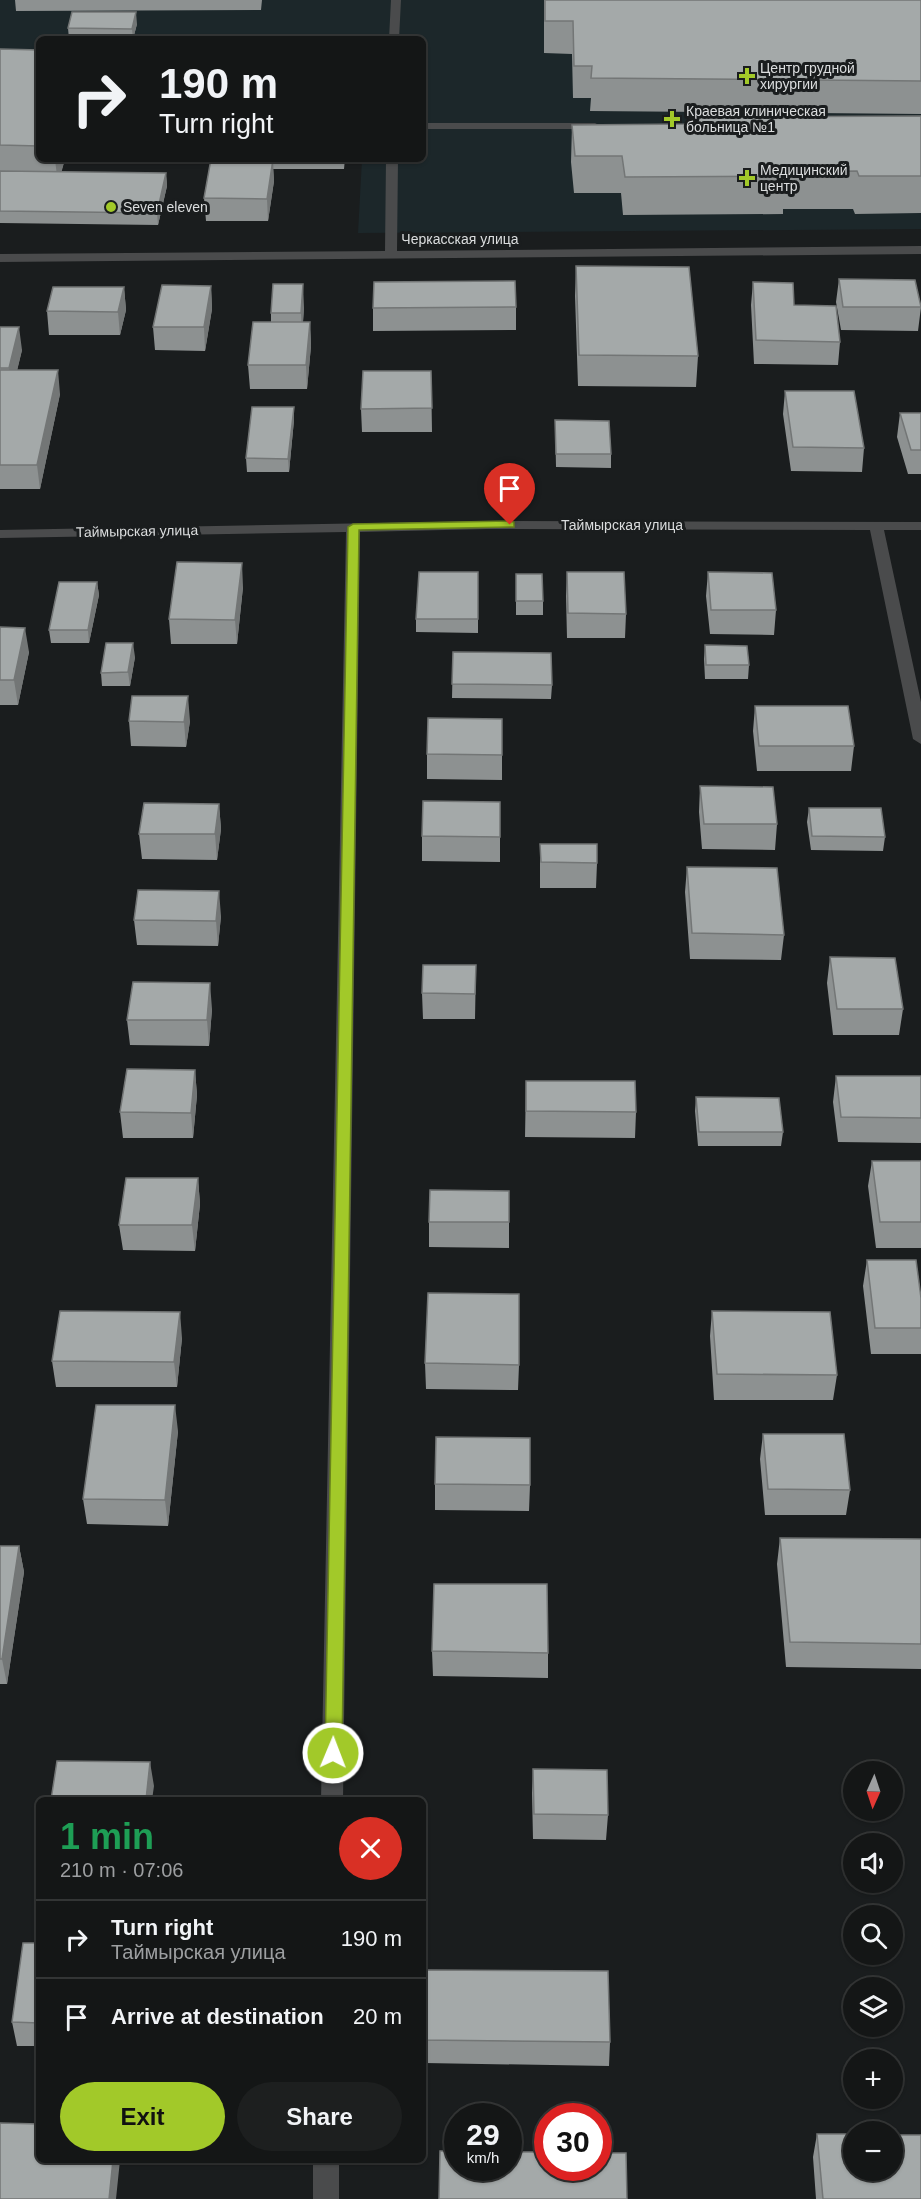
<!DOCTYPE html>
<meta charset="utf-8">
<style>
body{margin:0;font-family:Arial,sans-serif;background:#1d1f1f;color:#f1f3f6;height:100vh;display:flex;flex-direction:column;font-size:22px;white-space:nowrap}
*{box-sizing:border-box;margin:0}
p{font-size:20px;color:#9d9fa1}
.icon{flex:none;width:33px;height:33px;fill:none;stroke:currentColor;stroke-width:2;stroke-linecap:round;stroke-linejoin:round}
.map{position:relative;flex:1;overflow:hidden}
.drawer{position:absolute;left:36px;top:1797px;width:390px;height:366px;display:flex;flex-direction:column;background:#141616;border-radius:9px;box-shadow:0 2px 4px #0004,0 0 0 2px #333535}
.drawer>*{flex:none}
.top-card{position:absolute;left:36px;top:36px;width:390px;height:126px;border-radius:9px;box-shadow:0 2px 4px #0004,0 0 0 2px #333535;background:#141616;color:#f1f3f6;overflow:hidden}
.needle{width:39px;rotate:183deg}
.controls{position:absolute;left:843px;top:1761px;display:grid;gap:12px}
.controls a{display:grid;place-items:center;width:60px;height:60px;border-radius:50%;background:#141616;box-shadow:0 2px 4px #0004,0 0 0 2px #333535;font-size:30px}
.speed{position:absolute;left:444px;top:2103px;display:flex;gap:12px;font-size:30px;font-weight:700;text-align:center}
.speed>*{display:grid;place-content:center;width:78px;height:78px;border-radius:50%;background:#141616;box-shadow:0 2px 4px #0004,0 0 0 2px #333535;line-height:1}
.speed small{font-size:15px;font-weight:400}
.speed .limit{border:9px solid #d22;background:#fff;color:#111}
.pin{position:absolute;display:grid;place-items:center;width:51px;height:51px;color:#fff;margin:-62px -26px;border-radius:50% 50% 50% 0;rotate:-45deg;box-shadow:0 0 6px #0007}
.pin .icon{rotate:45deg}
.me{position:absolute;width:66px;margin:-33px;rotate:1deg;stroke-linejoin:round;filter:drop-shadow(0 0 4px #0008)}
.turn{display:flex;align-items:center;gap:21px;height:126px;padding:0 24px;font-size:27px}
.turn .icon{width:78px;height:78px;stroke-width:2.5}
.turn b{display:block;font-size:42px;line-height:51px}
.round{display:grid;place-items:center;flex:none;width:63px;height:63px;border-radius:32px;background:#1d1f1f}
.headline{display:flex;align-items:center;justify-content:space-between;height:102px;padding:0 24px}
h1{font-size:36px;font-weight:700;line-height:45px;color:#1e9e55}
.primary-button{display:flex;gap:12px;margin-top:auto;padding:12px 24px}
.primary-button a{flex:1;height:69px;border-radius:36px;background:#a2c929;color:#111;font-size:24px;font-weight:700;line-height:69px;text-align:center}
.primary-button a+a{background:#1d1f1f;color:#f1f3f6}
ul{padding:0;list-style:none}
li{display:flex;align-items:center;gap:18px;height:78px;padding:0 24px;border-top:2px solid #333535}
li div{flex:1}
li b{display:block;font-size:22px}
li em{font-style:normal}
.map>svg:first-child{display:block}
.built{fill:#1c272a}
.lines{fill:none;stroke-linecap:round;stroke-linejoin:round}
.minor{fill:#4a4b4c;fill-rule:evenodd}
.wall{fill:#8d9191}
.shaded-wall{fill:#737676}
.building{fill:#a4a9a9;stroke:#737676;stroke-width:1.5}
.route{fill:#a2c929;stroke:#69831b;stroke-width:1.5}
.poi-dot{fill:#a2c929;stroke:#1a1d1e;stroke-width:2}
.labels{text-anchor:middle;stroke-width:6;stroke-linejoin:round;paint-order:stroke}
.far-poi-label{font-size:14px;fill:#dbddde;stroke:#1a1d1e;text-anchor:start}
.far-street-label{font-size:14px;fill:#dbddde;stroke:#1a1d1e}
</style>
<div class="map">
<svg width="921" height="2199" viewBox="0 0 921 2199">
<rect width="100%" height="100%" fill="#1a1d1e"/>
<path class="built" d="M0,0H921V229L358,233L362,159H423V39H39V80H0Z"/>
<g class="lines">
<path class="minor" d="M391,0H401L399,39H389Z
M423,123H595L601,126L595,129H423Z
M386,159H398L397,251L921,246V254L0,262V254L385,251Z
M487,521L921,522V530H884L921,702V744L913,739L870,530L487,529L360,532L343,1800H321L346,532L0,538V530Z
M313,2160H339V2199H313Z"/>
</g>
<path class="wall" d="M15,0H262L261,10L16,11Z
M544,0H921V114L590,111L591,98H573L572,54L544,53Z
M137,24L133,39H69L68,28Z
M0,49L39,50V159H65L61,172L166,173L167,186L158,225L0,223Z
M921,116V213L855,214L853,209H783V214L623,215L621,193H574L571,162L572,125L688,124L689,117Z
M211,159H345L344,169H273L274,181L268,221H206L204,198Z
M576,266L698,356L696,387L578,386L575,296Z
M839,279L921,307L918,331L841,330L836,302Z
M753,282L794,305L840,342L838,365L754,364L751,305Z
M211,286L212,309L205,351L155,350L153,327Z
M124,287L126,310L120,335H49L47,311Z
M304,307L303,322H310L311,346L307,389H250L248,365L271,322V313Z
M516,307V330L373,331V308Z
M0,327L22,350L17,370L60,394L40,489H0Z
M431,371L432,432H362L361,409Z
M785,391L864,448L862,472L791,471L783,414Z
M294,407V420L289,472H247L246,458Z
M900,413H921V474H908L897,437Z
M555,420L611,454V468L556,467Z
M478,572V633L416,632V619Z
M567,572L626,614L625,638H567L566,596Z
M708,572L776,610L774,635L710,634L706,596Z
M516,574L543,601V615H516Z
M97,582L99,595L89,643H51L49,630Z
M243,587L237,644H171L169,619Z
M0,627L29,652L18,705H0Z
M705,645L749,665L748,679H705L704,659Z
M453,652L552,685L551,699L452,698Z
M135,657L130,686H102L101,673Z
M755,706L854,746L851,771H757L753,731Z
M502,719V780L427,779V754Z
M129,721H190L186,747L131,746Z
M700,786L777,824L775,850L702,849L699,812Z
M219,804L221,829L217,860L142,859L139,834Z
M809,808L885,837L883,851L811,850L807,822Z
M422,836L500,837V862L422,861Z
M540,844L597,863L596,888H540Z
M687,867L784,935L781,960L690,959L685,892Z
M221,916L218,946L137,945L134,920Z
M830,957L903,1009L899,1035H833L827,983Z
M476,965L475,1019H423L422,993Z
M212,1009L209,1046L130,1045L127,1020Z
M195,1070L197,1095L193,1138H123L120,1112Z
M836,1076H921V1143L838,1142L833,1102Z
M526,1081L636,1112L635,1138L525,1137Z
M696,1097L783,1132L781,1146H698L695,1111Z
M872,1161H921V1248H876L868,1186Z
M198,1178L200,1204L195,1251L123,1250L119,1225Z
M509,1191V1248L429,1247V1222Z
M867,1260L921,1298V1354H871L863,1286Z
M712,1311L837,1375L833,1400H714L710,1336Z
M182,1338L177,1387H56L52,1361Z
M425,1363L519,1365L518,1390L426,1389Z
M178,1431L168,1526L87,1524L83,1499Z
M763,1434L850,1490L846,1515H765L760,1459Z
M435,1484L530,1485L529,1511L435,1510Z
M780,1538L921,1539V1669L786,1667L777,1564Z
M0,1546H19L24,1572L7,1684H0Z
M432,1651L548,1653V1678L433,1676Z
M533,1769L608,1815L606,1840L533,1839L532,1793Z
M39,1943V2046H17L12,2022Z
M423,2040L610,2042L609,2066L424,2063Z
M817,2134L921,2199H816L813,2157Z"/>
<path class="shaded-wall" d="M136,12L137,24L133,39L132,29Z
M55,159H65L58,185Z
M273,159L274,181L268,221L267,199Z
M166,173L167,186L158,225L157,213Z
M303,284L304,307L302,336L301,313Z
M211,286L212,309L205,351L204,327Z
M124,287L126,310L120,335L118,312Z
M310,322L311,346L307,389L306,365Z
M19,327L22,350L12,392L9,368Z
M58,370L60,394L40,489L37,465Z
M294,407V420L289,472L288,459Z
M242,563L243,587L237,644L235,620Z
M97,582L99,595L89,643L88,630Z
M25,628L29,652L18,705L14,680Z
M133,643L135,657L130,686L128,672Z
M188,696L190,721L186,747L184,722Z
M219,804L221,829L217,860L215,834Z
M219,891L221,916L218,946L216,921Z
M210,983L212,1009L209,1046L207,1020Z
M195,1070L197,1095L193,1138L191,1113Z
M198,1178L200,1204L195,1251L192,1225Z
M180,1312L182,1338L177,1387L174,1362Z
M175,1405L178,1431L168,1526L165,1500Z
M19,1546L24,1572L7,1684L2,1659Z
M150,1762L154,1786L152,1800H146Z
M113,2160H120L116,2199H109Z"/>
<path class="building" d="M545,0H921V81L591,78L592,66H574L573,21H545Z
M72,12H136L132,29L68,28Z
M0,49L39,50V146L0,145Z
M921,116V176H859L857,171L785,172L786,176L625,177L622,156H575L572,125L690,124L689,117Z
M211,159H273L267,199L204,198Z
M0,171L166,173L157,213L0,211Z
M576,266L689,267L698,356L579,355Z
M839,279L915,280L921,307H843Z
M515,281L516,307L373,308L374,282Z
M753,282L793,283L794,305L836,306L840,342L756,340Z
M273,284H303L301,313H271Z
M162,285L211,286L204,327H153Z
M53,287H124L118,312L47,311Z
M253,322H310L306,365H248Z
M0,327H19L9,368H0Z
M0,370H58L37,465H0Z
M363,371H431L432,408L361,409Z
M785,391H854L864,448L793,447Z
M252,407H294L288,459L246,458Z
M900,413H921V450H911Z
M555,420L609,421L611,454H556Z
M177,562L242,563L235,620L169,619Z
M419,572H478V619H416Z
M567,572H624L626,614L568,613Z
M708,572L772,573L776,610H711Z
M516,574H542L543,601H516Z
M59,582H97L88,630H49Z
M0,627L25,628L14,680H0Z
M106,643H133L128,672L101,673Z
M705,645L747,646L749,665H706Z
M453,652L551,653L552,685L452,684Z
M132,696H188L184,722L129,721Z
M755,706H848L854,746H759Z
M428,718L502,719V755L427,754Z
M700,786L773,787L777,824H704Z
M423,801L500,802V837L422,836Z
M144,803L219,804L215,834H139Z
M809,808H881L885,837L812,836Z
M540,844H597V863L541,862Z
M687,867L777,868L784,935L692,933Z
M138,890L219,891L216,921L134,920Z
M830,957L895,958L903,1009H837Z
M423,965H476L475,994L422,993Z
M133,982L210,983L207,1020H127Z
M127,1069L195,1070L191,1113L120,1112Z
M836,1076H921V1118L841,1117Z
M526,1081H635L636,1112L526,1111Z
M696,1097L779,1098L783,1132H699Z
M872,1161H921V1222H880Z
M126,1178H198L192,1225H119Z
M430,1190L509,1191V1222H429Z
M867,1260H916L921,1298V1328H875Z
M428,1293L519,1294V1365L425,1363Z
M60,1311L180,1312L174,1362L52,1361Z
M712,1311L830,1312L837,1375L717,1374Z
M96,1405H175L165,1500L83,1499Z
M763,1434H844L850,1490L768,1489Z
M436,1437L530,1438V1485L435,1484Z
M780,1538L921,1539V1644L790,1642Z
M0,1546H19L2,1659H0Z
M434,1584H547L548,1653L432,1651Z
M57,1761L150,1762L146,1800H51Z
M533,1769L607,1770L608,1815L534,1814Z
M23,1943H39V2023L12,2022Z
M425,1970L608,1971L610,2042L423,2040Z
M0,2123L39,2124V2160H113L109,2199H0Z
M817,2134H854V2170H892V2135H921V2199H823Z
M440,2151H458V2168H508V2152H548V2168H598V2153H626L627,2199H439Z"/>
<path class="route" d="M510,521L514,522V527L359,530L342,1753L339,1758L333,1760L327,1758L325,1753L348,527L353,524Z"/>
<g class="poi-dot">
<path d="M744 67h6v6h6v6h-6v6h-6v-6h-6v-6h6z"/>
<path d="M669 110h6v6h6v6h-6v6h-6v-6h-6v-6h6z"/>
<path d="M744 169h6v6h6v6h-6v6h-6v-6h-6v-6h6z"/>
<circle cx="111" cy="207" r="6"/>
</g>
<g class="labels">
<g class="far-poi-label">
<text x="760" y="73">Центр грудной<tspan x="760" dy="16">хирургии</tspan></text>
<text x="686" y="116">Краевая клиническая<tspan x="686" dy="16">больница №1</tspan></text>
<text x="760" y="175">Медицинский<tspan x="760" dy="16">центр</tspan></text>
<text x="123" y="212">Seven eleven</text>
</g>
<g class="far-street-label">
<text x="460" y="244">Черкасская улица</text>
<text x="622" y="530">Таймырская улица</text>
<text transform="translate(137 531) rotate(-1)" y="5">Таймырская улица</text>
</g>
</g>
</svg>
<div class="controls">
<a><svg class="needle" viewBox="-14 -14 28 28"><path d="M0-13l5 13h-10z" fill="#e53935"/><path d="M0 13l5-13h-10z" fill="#9d9fa1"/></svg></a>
<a><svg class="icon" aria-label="sound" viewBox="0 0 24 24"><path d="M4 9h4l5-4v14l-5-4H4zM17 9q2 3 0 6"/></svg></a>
<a><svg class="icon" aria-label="search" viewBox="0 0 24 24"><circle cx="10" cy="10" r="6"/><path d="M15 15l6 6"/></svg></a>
<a><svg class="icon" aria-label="layers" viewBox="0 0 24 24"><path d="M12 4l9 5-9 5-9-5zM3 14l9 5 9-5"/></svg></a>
<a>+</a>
<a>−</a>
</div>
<div class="speed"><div>29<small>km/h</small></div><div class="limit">30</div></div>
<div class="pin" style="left:510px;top:525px;background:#d93025"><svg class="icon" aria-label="arrive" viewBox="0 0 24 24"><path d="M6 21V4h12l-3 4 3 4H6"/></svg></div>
<svg class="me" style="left:333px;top:1753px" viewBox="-20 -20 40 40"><circle r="17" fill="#a2c929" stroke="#fff" stroke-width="3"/><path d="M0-11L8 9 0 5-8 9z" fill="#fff"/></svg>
<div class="top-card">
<div class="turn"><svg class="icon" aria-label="right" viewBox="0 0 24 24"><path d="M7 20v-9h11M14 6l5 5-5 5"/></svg><div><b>190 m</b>Turn right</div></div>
</div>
<section class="drawer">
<div class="headline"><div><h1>1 min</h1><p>210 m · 07:06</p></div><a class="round" style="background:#d93025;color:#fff"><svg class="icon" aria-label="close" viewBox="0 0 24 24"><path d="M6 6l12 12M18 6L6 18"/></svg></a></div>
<ul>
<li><svg class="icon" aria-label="right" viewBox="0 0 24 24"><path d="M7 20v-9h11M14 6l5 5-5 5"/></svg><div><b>Turn right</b><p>Таймырская улица</p></div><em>190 m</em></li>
<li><svg class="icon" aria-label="arrive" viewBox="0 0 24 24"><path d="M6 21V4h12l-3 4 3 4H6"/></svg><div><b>Arrive at destination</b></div><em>20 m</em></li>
</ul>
<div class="primary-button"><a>Exit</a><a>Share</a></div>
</section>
</div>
